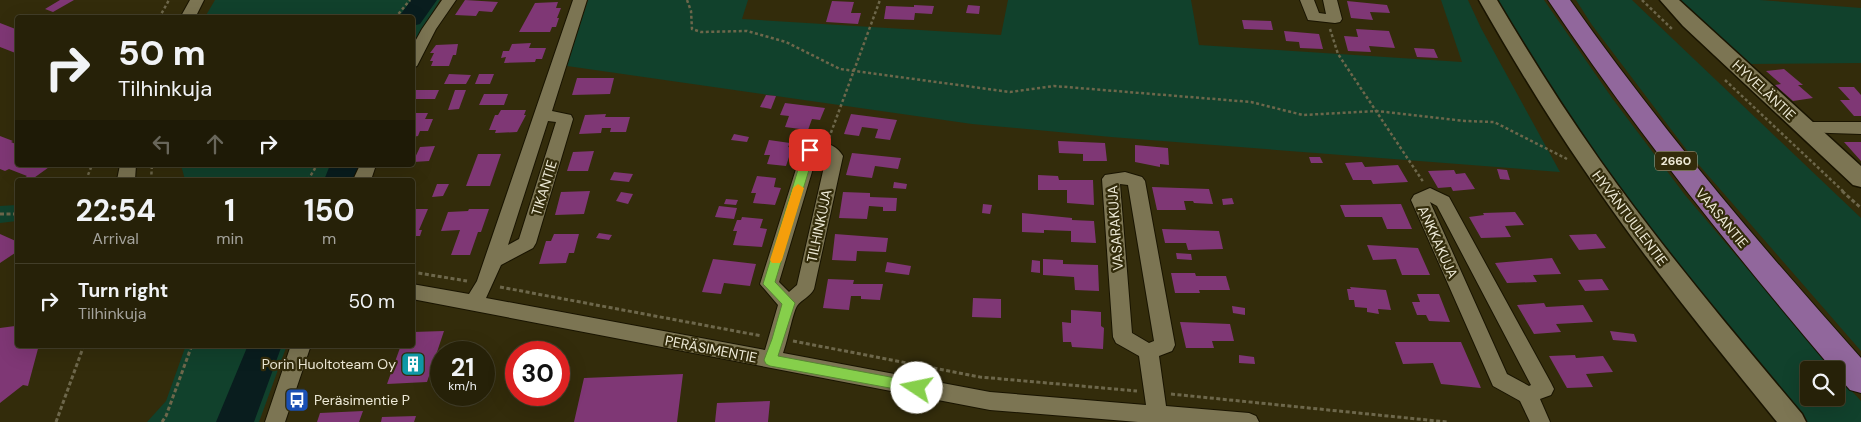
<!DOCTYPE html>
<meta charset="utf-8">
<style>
body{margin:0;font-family:"DM Sans",sans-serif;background:#2e2912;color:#f1f3f6;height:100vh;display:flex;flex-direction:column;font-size:19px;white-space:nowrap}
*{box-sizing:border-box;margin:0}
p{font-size:16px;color:#a4a39c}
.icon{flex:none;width:28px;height:28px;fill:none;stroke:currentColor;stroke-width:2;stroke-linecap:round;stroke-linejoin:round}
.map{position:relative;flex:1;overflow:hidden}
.side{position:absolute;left:15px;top:178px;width:400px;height:170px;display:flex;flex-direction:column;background:#262108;border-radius:5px;box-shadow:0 5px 20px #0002,0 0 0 1px #423e29}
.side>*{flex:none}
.top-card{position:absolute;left:15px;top:15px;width:400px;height:152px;border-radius:5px;box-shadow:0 5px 20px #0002,0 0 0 1px #423e29;background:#262108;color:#f1f3f6;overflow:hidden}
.tools{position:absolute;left:1800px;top:361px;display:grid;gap:10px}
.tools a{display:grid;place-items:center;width:45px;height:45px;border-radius:5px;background:#262108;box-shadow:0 5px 20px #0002,0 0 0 1px #423e29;font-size:25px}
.speed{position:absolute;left:430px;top:341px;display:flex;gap:10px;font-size:25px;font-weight:700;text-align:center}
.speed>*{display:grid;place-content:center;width:65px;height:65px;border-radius:50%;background:#262108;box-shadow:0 5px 20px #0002,0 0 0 1px #423e29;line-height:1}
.speed small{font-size:12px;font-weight:400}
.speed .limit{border:8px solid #d22;background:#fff;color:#111}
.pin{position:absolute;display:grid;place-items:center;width:42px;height:42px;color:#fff;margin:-21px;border-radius:10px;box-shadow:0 2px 8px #0006}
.me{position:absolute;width:55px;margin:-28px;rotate:281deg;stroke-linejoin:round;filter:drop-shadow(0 0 4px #0008)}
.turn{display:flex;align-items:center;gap:18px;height:105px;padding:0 20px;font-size:22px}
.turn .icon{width:65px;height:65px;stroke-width:2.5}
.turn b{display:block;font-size:35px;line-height:42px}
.lanes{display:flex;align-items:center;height:48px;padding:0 20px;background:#0003;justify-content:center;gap:25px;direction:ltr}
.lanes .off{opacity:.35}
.eta{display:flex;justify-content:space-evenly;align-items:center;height:85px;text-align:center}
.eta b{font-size:30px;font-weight:700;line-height:35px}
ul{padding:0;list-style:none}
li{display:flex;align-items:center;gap:15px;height:75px;padding:0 20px;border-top:1px solid #423e29}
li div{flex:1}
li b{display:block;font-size:19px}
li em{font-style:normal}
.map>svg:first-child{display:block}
.green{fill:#11412c}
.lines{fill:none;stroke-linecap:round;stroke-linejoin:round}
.river{fill:#091d1e;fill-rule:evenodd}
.building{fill:#7f3775}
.minor-casing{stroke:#191400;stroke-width:2}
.tertiary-casing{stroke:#191400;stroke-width:3}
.primary-casing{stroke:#191400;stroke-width:2}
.path-far1{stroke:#6d674b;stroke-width:2.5;stroke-dasharray:3 2.5;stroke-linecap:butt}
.path{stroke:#6d674b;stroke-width:3;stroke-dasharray:4 2.5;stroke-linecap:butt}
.minor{fill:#7c7553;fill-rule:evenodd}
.tertiary{fill:#7c7553;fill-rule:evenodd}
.primary{fill:#91679c;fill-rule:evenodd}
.route{fill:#86cf4b;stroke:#578731}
.slow{fill:#f59e0b}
.labels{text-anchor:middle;stroke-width:4.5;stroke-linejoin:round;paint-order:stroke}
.shield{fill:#332c0b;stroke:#b6b19a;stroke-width:1}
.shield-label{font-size:12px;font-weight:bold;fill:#eeead7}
.street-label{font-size:14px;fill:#eeead7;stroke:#332c0b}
.poi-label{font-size:14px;fill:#eeead7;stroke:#332c0b;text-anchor:end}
</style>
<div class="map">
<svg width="1861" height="422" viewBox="0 0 1861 422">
<rect width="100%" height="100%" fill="#332c0b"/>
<path class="green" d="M215,0H440L413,45L412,18L205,17Z
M588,0H748L742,19L1001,35L1008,0H1191L1199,45L1462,62L1441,0H1468L1481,28L1560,172L1111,137L972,124L567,66Z
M1498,0H1544L1612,98L1685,195L1833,370H1809V398H1836V374L1861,401V422H1806C1692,290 1584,152 1498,0Z
M1576,0H1632L1861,218V351L1692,157L1592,25Z
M1681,0H1760L1861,8V63L1746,64Z
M181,165H357L350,180H185Z
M17,205V221L0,223V206Z
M186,345H287L259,422H147L166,401Z"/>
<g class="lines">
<path class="river" d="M411,0H437L420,24L412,26V18H398Z
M330,165H360L354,180H324Z
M248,345H282L254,422H216Z"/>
</g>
<path class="building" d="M60,0H74L53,12L45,9Z
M465,0L498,2L492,12L479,11L476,16L455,15Z
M832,1L854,2L851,13H861L858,24L826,22Z
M1347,1L1387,5L1390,13L1370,12L1373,20L1351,18Z
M558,2L556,8H561L557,18H559L556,27H552L550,32H519L535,3Z
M914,5L934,6L932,14L915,13L914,20L884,19L886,6L914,7Z
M968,5L980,6L979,14L966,13Z
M1242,20L1271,21L1273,30L1244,29Z
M0,23L18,30V54L0,47Z
M1356,29L1389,31L1395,48L1369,46L1371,52L1348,51L1344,36L1358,37Z
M1284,31L1319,34L1323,49L1300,48L1299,42L1286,41Z
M531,43L529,48H546L542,59H536L535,62L504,63L506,57L501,58L503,51H509L512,44Z
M458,44L456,55H453L449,66H431L433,61H430L434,53H430L436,45Z
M1414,48L1434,49L1438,58L1417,57Z
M1784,69L1803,85H1798L1813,98L1793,101L1775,85L1781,84L1766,71Z
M449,74L471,75L466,84H444Z
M479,74H494L490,84H475Z
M577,78H614L610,94L572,95Z
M1838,87H1854L1861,95V116H1854L1840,100H1850Z
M412,90H439L435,99H412Z
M455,90H466L459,109L448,110Z
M484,94H508L504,105H479Z
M766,95L776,96L771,109L760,107Z
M785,103L825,108L820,120L812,119L808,130L785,127L789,116L780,115Z
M501,110H526L524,115H526L517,132L495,133L496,130H489L495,115H498Z
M414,113H428L425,119H433L428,131H420L418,136L412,137Z
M606,114L605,117H630L626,132H610L611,128H602L601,133L579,134L585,115Z
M851,114L897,120L890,140L875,138L878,129L862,127L859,136L844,134Z
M734,134L749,137L747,142L731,140Z
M0,136L13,141L11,142L18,145V165H52L31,180L24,178L27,176L9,169L5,171L0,169Z
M769,140L790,143L788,147L792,148L786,166L767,164L770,155H764Z
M1058,141L1105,143L1107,161H1083V154L1059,153Z
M1844,142H1861V161Z
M1135,145L1168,148L1169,165L1160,164V167L1135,162Z
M435,146L429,161L413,162L420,147Z
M594,151L588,171H567L573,152Z
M852,153L901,158L898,169L875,166L872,178L846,175Z
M478,154H501L490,186H466Z
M1309,157H1320L1323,163H1311Z
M1362,162L1365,167L1398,165L1408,182L1373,184L1371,180H1353L1345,163Z
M1497,169L1507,170L1510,180L1500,179Z
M1454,170L1456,174L1465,173L1475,189L1453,191L1451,187L1438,188L1428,171Z
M614,172L633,174L629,182L610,180Z
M1038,175L1058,176L1059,180H1093L1094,205L1067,203V190H1038Z
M757,176L776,178L774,187L781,188L775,205L753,203L756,193H751Z
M894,182L907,184L906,189L893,188Z
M437,184H449L443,196L432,197Z
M1152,187L1209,189L1213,204L1194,203L1193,201H1184L1186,210H1157Z
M590,191L584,214L555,215L561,192Z
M621,192L633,194L628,204L616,201Z
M843,192L870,193V197L897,198L896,211H883V207L869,206L867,219L839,218Z
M1232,198L1234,204L1223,205L1222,199Z
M726,199L738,200L736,205L724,204Z
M983,204L992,205L990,214L982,213Z
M1401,204L1412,229H1387L1382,217H1345L1340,205Z
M719,206L737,208L734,219L715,217Z
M412,209H428L419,230H422L420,236H412Z
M469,209H489L481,232H478L470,255H451L460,230L441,231L448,212L468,211Z
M1515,212L1524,225L1505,226L1511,237L1481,238L1469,217L1484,215L1483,213Z
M1022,213L1072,218V220L1094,221L1096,243L1071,242V231L1044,230V233L1022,232Z
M742,217L763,219L760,228L767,229L762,247L733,245L737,231H733L737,220H741Z
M1162,229L1219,231L1223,249L1188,250L1186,243H1165Z
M599,233L612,235L609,240L596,238Z
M0,234L18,242V251L0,263Z
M554,234H579L574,253H569L566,263L539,264L546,241H551Z
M835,234L888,238L886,252L857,251L856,261L832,260Z
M1596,234L1606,248L1579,250L1569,235Z
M1367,245L1418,248L1430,275H1402L1396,259L1373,260Z
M1176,253L1191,254L1192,260L1177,259Z
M1552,258L1561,274L1533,275L1537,282L1507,283L1495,263Z
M713,259L756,264L750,286L724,283L721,294L702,292Z
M1043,259L1063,260V264L1098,265L1099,291L1075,290L1074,277L1043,275Z
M1032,260L1040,261V273L1031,272Z
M887,262L911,266L909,275L885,272Z
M1171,273H1195L1196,276H1226L1230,290H1199L1200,293H1175Z
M828,279L854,280L853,284H883L880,300L861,299V296H851L849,310L823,308Z
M1602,279L1609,290L1585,291L1578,280Z
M1350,287L1386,290L1391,310L1378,309L1379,314L1367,312V308L1355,307L1354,300H1349L1347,289H1351Z
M1417,294H1439L1450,322L1429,321L1426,315H1417L1412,302H1420Z
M973,298L1001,299V318L972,317Z
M1544,303L1546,307L1583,305L1593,322L1556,324L1561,332L1534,334L1517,305Z
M1232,306L1245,308V315L1233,313Z
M1071,310L1101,312V326L1104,328L1103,349L1072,347L1071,342H1063L1062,322L1071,323Z
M1180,322L1230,324L1234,341H1212L1214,348H1186Z
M15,326H18V345H39L28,386L23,385L0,403V328Z
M444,331L427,382L387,384L401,345H412V332Z
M1610,331L1634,334L1637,342L1613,340Z
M1395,342H1461L1481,388L1441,384L1433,363L1403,364Z
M1239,355L1254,357L1255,364L1239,363Z
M1575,355L1576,358L1603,356L1613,372L1586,374L1593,387L1567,388L1549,356Z
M683,374L677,422H574L584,378Z
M770,401L768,422H715L717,403Z
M363,411L359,422H317L320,413Z
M416,416L414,422H381L382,417Z"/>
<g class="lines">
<g class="minor-casing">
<path id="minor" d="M190,0H204L195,18H180Z
M442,0H456L436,29L417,66L412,68V47L422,29Z
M573,0H587L552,111L571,115L573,119L536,243L533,248L501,265L486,298L765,350L778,305L760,284L802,150L804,146C819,141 834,141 843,156L814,289C810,297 802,299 797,306C793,312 787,343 783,353L990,392L1146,405L1139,356L1116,343L1113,337L1102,179L1105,175L1125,172L1142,177L1145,181L1175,345L1172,351L1159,356L1166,406L1249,413L1256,416L1259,422H1138L990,410L412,299V284L469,294L477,281ZM548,121L556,122L519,239L508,245ZM822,154L826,158L797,285L789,292L779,282L817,155ZM1120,184L1128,185L1154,341L1149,343L1132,333Z
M1300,0H1314L1319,13L1326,14L1323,0H1337L1342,19L1340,22L1335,23L1308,20Z
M1806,122H1861V134L1800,132L1798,128L1800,124Z
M120,165H136L135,180H117Z
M360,165H376L371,180H353Z
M1430,188L1449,197L1551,383L1554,389L1551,395L1540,399L1550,422H1530L1520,401L1493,386L1411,200L1414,195ZM1430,202L1437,206L1531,385L1529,386L1507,374Z
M291,345H311L285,422H265Z"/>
</g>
<g class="tertiary-casing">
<path id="tertiary" d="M1479,0H1497C1529,54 1563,108 1599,159C1662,248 1732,331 1802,414L1806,422H1777C1710,340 1644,258 1585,171C1547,116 1512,58 1479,0Z
M1660,0H1679L1861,166V187L1853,185L1683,26Z"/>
</g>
<g class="primary-casing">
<path id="primary" d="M1548,0H1570C1659,126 1758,243 1861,358V393L1850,390L1836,374V370H1833C1732,251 1635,130 1548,0Z"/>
</g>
<path class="path-far1" d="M687,0L691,11L692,29L701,32L747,31L786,42L840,69L1010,92L1054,86L1251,102L1303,115L1377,111L1465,121L1494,122L1567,159
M1642,0L1672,29
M159,18L169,0
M395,18L410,0
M1330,29L1338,54L1424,183
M1725,80L1844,192
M829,138L880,0
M86,180L92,165
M151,180L152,165
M308,180L317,165"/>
<path class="path" d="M1842,191L1861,208
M0,214H18
M412,272L467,281
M500,287L762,336
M793,341L980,377L1137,391
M1171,394L1447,422
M56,422L84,345
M162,422L166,416L192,345"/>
<use href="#minor" class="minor"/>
<use href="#tertiary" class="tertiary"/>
<use href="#primary" class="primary"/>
</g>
<path class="route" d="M810,146L815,150L775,282L795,303L778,356L917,382L922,384L924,388L922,392L917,393L770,366L766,364L764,360L772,339L782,304L763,284L804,150Z"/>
<path class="slow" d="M798,184L804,188L782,260L780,263H772L770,260L793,188Z"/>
<defs>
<g id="building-square" transform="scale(1.25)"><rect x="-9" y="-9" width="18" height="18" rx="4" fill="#0f9aa8" stroke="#332c0b"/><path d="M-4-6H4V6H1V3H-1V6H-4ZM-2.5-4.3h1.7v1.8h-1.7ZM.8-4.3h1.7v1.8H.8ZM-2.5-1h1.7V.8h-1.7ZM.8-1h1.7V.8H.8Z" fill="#fff"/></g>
<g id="bus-square" transform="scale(1.25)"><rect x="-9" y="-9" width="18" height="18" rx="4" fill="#1a4fb4" stroke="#332c0b"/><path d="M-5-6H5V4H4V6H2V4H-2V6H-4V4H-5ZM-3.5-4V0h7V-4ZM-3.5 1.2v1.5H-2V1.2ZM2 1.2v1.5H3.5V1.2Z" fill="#fff"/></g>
</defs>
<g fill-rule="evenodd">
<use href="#building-square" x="413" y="364"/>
<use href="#bus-square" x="297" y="400"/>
</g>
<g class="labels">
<rect class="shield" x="1655" y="151.5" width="42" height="19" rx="4"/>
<g class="shield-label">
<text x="1676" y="165">2660</text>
</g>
<g class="street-label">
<text transform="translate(1764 90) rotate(43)" y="5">HYVELÄNTIE</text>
<text transform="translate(544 188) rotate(-73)" y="5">TIKANTIE</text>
<text transform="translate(1630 218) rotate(53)" y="5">HYVÄNTUULENTIE</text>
<text transform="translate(1722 218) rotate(50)" y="5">VAASANTIE</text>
<text transform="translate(819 226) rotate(-78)" y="5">TILHINKUJA</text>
<text transform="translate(1115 228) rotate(-94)" y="5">VASARAKUJA</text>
<text transform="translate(1438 242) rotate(66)" y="5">ANKKAKUJA</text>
<text transform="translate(711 349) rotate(11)" y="5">PERÄSIMENTIE</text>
</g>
<g class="poi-label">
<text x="396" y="369">Porin Huoltoteam Oy</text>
<text x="314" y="405" text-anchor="start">Peräsimentie P</text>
</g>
</g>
</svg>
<div class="tools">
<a><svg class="icon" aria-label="search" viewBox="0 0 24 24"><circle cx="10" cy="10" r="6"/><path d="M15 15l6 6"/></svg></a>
</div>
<div class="speed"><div>21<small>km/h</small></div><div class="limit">30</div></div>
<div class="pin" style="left:810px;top:150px;background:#d93025"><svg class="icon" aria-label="arrive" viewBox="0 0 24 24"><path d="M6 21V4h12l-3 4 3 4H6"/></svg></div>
<svg class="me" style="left:917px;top:388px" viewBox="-20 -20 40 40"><circle r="19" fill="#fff"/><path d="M0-13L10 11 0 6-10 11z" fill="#86cf4b"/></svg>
<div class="top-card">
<div class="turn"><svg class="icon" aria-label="right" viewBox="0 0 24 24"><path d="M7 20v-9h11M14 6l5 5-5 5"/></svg><div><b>50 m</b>Tilhinkuja</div></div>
<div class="lanes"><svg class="icon off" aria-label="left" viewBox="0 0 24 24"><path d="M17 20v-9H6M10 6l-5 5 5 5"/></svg><svg class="icon off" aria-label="ahead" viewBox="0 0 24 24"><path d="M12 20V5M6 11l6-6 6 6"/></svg><svg class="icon" aria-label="right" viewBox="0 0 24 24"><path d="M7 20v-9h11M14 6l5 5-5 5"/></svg></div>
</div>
<section class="side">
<div class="eta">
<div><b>22:54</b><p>Arrival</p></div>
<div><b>1</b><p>min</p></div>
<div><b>150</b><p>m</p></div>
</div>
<ul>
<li><svg class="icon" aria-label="right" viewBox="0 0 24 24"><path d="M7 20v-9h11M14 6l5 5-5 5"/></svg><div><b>Turn right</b><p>Tilhinkuja</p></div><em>50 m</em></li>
</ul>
</section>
</div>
